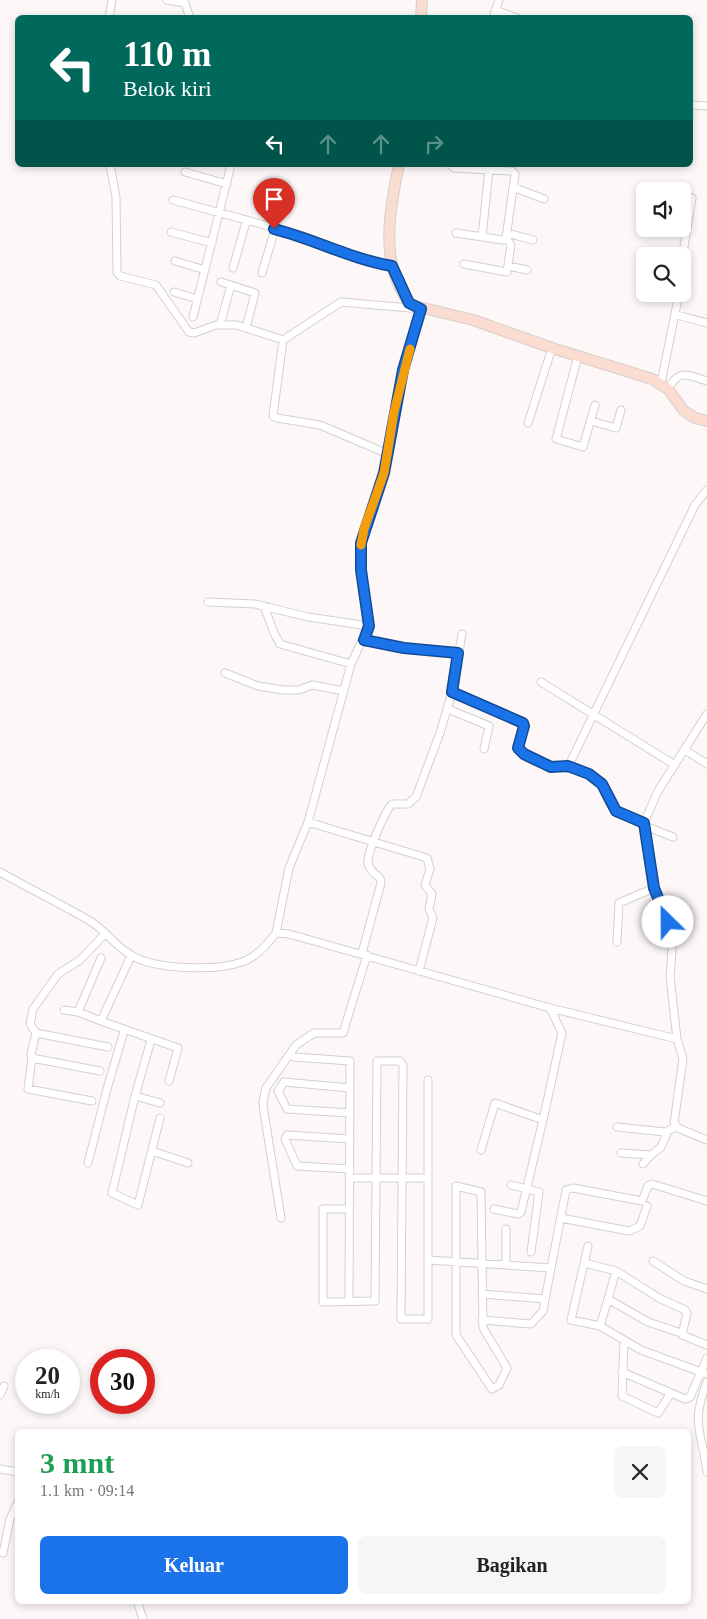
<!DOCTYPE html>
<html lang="id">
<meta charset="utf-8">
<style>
body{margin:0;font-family:Georgia,serif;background:#f6f6f6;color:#222;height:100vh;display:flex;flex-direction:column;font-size:19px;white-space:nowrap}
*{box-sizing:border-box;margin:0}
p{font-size:16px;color:#767676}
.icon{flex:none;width:28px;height:28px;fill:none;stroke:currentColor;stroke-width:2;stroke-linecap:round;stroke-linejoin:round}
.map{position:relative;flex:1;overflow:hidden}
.drawer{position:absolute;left:15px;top:1429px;width:676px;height:175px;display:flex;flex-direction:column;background:#fff;border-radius:8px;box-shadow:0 2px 8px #0003}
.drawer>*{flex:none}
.top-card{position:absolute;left:15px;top:15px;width:678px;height:152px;border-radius:8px;box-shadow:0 2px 8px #0003;background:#00695c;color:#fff;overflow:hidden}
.controls{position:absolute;left:636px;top:182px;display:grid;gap:10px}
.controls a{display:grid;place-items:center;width:55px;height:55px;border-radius:8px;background:#fff;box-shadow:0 2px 8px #0003;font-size:25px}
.speed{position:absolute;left:15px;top:1349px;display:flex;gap:10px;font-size:25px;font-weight:700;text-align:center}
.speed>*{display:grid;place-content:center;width:65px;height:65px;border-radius:50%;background:#fff;box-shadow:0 2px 8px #0003;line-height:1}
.speed small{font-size:12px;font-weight:400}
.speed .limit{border:8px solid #d22;background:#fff;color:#111}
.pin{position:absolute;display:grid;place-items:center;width:42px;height:42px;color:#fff;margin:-51px -21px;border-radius:50% 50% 50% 0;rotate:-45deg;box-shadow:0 0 5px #0007}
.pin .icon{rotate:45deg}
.me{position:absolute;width:55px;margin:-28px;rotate:337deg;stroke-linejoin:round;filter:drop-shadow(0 0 4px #0008)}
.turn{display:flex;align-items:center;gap:18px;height:105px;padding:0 25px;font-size:22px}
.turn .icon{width:65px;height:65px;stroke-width:2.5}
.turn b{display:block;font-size:35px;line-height:42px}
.lanes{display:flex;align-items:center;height:48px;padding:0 25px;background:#0003;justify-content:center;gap:25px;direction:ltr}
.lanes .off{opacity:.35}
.round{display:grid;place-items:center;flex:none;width:52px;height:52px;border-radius:8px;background:#f6f6f6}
.head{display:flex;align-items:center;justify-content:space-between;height:85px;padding:0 25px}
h1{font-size:30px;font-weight:800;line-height:38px;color:#1e9e55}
.action{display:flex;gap:10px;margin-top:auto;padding:10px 25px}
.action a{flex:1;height:58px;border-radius:8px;background:#1a73e8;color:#fff;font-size:20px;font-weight:800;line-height:58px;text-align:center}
.action a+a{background:#f6f6f6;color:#222}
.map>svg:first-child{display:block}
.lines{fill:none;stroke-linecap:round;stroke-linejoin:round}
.street-casing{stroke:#d5d0ce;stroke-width:9}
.secondary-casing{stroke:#d5d0ce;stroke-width:12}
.street{stroke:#fff;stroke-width:7}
.secondary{stroke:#fbdcd0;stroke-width:10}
.route-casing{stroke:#114b97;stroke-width:12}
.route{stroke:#1a73e8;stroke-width:9}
.slow{stroke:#f59e0b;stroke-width:9}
</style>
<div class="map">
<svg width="707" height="1619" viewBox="0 0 707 1619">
<rect width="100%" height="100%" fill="#fdf8f7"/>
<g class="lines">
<g class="street-casing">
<path id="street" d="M167,0L185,3L190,18
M495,10L517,18
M109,18L112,0
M493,18L499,0
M690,105L707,106
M110,165L116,197L117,272L120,276L156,285L189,332L194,333L216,325H237L283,340L341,302L421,309L403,370L384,473L364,529L361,543V571L369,626L351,664L308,822L289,868L276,933
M451,165L454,168L512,171L515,174L506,238L503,240L456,233
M185,172L227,184
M513,187L544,199
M173,200L301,235L374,263L391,266
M171,232L212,243
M507,233L533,240
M482,237L489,169
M682,259L692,198
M175,261L205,270
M464,264L507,272L511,245L506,238
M508,266L527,270
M233,268L246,222
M262,273L275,229
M221,282L255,293L246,328
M174,292L197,299
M677,315L707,323
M193,317L231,165
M220,325L231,285
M283,340L273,416L277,418L320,425L388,454
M578,356L556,439L583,447L595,405
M661,383L679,294
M668,389C680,368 687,375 707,381
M591,421L616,428L621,410
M528,423L552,348
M208,602L255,604L308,617L369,626
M264,606L274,633L280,644L351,664
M364,640L403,648L458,653
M225,673L258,686L283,690H299L312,685L344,691
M541,682L675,765
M452,692L462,634
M448,709L489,726L484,749
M707,714L658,791L644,823L654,888L673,939L670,976L677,1039L683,1059L674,1123L678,1128L707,1140
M685,750L707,764
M568,767L695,505L707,490
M308,822L427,858L430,869L425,885L432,894L429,909L433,918L419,971
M645,826L673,837
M0,872C30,889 61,904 90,921C105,930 115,946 131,955C155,970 216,971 242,962C257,957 267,944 276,933L289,934L550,1008L677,1039
M105,934L80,960L58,974L33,1009L30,1024L36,1033L108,1047
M617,942L619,903L654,888
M362,953L381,883L380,878C375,874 369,870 368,863C367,852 385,812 392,804H408L416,797L440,733L452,692L523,723L525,726L517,747C530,771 568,763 589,774C608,785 602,799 616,811L644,823
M64,1010L78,1012L101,1021L131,956
M78,1012L101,958
M101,1021L178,1048L169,1081
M36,1033L31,1054L32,1058L100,1071
M151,1040L135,1096L160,1103
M294,1057L350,1061L349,1301
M32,1058L28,1089L92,1101
M428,1080V1260L551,1268L566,1190L573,1188L642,1201L648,1186L652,1184L707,1201
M135,1096L112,1193L138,1205L160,1118
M350,1113L287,1109L278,1091L284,1082L350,1088
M617,1127L665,1132L676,1127
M481,1150L495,1103L543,1120L562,1033L550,1008
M152,1151L188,1163
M621,1153L651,1155L661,1147L668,1131
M88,1163L107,1089L124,1031
M643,1164L651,1155
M350,1169L297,1166L285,1139L287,1135L350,1139
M350,1178H428
M511,1185L539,1192L531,1252
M456,1186L481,1192L483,1328L507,1368L499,1385L492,1389L456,1335Z
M349,1209H323V1302L375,1301L377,1061H400L403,1065L401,1319H428V1260
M494,1209L518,1214L521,1212L543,1120
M281,1218L264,1112L263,1102L266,1088L296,1045L314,1033H343L367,955
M561,1218L629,1231L640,1226L647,1206
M506,1229V1264
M588,1246L571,1320L600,1326L641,1350L701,1372L690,1397L685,1399L671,1393L658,1413L622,1396L624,1341
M653,1261L684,1281L707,1289
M584,1263L616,1271L659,1298L685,1310L687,1313L682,1335L707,1345
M616,1271L608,1299L648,1322L681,1333
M482,1294L545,1299
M482,1320L531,1324L543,1311L551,1268
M600,1326L608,1299
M707,1358L701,1372L707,1374
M622,1372L671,1393
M707,1382C690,1426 702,1431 707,1472
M0,1395L4,1386
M0,1469L18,1472
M3,1553L10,1519L18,1502
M137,1601L143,1619"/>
</g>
<g class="secondary-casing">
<path id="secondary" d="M421,18L422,0
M399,165C389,211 379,266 411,305L473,320L552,348L652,379L668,389L684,411L695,418L707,421"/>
</g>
<use href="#street" class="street"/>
<use href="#secondary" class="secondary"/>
</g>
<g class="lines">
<g class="route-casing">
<path id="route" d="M274,229C314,239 351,259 392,266L409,303L421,309L403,370L384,473L361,543V570L369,626L364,640L404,648L458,653L452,692L523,723L524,726L518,748L524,754L551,767L568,766L589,774L602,784L616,811L644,823L654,888L668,922"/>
</g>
<use href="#route" class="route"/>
<path class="slow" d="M361,545L364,529L384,473L394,412L410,349"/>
</g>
</svg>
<div class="controls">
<a><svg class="icon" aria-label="sound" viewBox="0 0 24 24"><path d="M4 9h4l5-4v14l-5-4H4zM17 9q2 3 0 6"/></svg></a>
<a><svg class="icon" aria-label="search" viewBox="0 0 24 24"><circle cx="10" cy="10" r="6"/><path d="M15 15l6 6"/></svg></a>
</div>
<div class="speed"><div>20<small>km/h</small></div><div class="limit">30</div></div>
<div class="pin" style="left:274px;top:229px;background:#d93025"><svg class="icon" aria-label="arrive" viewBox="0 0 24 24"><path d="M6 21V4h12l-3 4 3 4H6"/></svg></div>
<svg class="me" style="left:668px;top:922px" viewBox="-20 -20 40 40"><circle r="19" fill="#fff"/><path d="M0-13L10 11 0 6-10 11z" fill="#1a73e8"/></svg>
<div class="top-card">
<div class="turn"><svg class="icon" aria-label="left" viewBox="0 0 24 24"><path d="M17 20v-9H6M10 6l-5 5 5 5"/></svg><div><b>110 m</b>Belok kiri</div></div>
<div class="lanes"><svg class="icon" aria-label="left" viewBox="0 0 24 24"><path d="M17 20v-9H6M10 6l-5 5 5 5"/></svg><svg class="icon off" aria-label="ahead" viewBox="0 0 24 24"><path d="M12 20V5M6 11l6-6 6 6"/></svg><svg class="icon off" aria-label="ahead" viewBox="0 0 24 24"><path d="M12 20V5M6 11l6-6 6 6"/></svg><svg class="icon off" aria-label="right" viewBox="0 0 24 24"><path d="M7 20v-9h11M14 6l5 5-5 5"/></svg></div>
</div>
<section class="drawer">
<div class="head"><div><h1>3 mnt</h1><p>1.1 km · 09:14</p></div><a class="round"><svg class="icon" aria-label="close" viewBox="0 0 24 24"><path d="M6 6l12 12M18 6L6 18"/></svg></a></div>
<div class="action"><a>Keluar</a><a>Bagikan</a></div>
</section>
</div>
